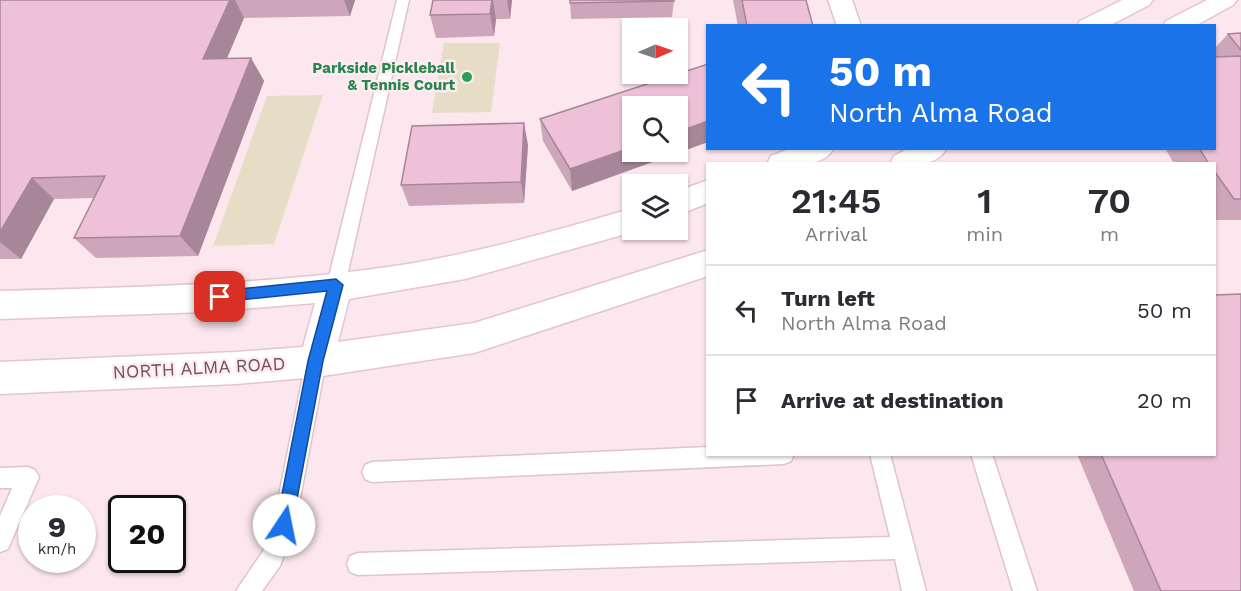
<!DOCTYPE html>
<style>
body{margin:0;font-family:"Work Sans",sans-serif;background:#f2f2f3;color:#2b2b33;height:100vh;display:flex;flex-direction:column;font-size:22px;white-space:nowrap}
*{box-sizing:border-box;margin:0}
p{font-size:20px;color:#7c7c81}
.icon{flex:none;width:33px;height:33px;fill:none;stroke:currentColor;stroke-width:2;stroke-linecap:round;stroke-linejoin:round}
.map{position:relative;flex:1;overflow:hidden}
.side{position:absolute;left:706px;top:162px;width:510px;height:294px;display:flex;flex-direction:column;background:#fff;border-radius:0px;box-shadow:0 2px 4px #0004}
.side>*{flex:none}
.hud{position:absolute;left:706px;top:24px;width:510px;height:126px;border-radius:0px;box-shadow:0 2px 4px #0004;background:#1a73e8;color:#fff;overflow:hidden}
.needle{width:39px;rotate:88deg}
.controls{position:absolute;left:622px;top:18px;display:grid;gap:12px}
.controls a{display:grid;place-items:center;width:66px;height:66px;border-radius:0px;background:#fff;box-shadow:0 2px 4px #0004;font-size:30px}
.speed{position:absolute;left:18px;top:495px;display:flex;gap:12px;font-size:30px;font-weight:700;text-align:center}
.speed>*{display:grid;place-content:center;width:78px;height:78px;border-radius:50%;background:#fff;box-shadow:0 2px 4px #0004;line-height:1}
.speed small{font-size:15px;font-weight:400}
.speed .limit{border:3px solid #111;border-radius:9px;background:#fff;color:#111}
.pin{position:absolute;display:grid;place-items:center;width:51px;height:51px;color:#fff;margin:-26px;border-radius:12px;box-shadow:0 3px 9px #0006}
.me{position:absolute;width:66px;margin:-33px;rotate:11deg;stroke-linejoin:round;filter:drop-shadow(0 0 4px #0008)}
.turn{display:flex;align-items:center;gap:21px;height:126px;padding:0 24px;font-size:27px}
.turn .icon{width:78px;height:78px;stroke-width:2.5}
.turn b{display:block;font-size:42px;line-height:51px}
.eta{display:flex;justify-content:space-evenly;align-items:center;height:102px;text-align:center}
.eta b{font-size:36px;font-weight:600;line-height:42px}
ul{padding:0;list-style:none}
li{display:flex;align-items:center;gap:18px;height:90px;padding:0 24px;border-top:2px solid #e1e1e2}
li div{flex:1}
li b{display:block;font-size:22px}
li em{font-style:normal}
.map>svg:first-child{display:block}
.green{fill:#e7ddc7}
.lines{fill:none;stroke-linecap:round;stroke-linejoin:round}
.service-casing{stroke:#dfc3cf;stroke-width:3}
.tertiary-casing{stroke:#dfc3cf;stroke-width:3}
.secondary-casing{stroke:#e5c4d3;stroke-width:3}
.service{fill:#fff;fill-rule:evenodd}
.tertiary{fill:#fff;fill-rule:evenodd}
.secondary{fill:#fff;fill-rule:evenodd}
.wall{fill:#cda6ba}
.shaded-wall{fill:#a78797}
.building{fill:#eec1d8;stroke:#a78797;stroke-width:1.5}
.route{fill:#1a73e8;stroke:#114b97;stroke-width:1.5}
.leisure-dot{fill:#2e9e5b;stroke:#fdedf2;stroke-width:2}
.labels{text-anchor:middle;stroke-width:5;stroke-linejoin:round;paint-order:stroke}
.far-leisure-label{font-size:15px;font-weight:bold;fill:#27864d;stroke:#fdedf2;text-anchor:end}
.street-label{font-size:18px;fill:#724e62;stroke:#fdedf2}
</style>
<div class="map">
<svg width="1241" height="591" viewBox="0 0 1241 591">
<rect width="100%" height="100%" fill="#fbe7ed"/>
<path class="green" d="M444,43H500L491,112L432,113Z
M323,95L274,244L213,246L267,96Z"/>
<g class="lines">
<g class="service-casing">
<path id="service" d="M397,0H409L345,285L342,290L336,292L330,290L327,285Z
M316,352L323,355L326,361L295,525L280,566L262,591H236L263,551L273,525L306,361L309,355Z
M708,447V454H794L791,461L784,464L372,482L365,479L362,472L365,465L372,462Z
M870,454H890L926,591H902L895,559L358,575L350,572L347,564L350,556L358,553L890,537Z
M971,454H992L1037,591H1013Z
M28,467L35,470L39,477L8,549L0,552V516L12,488H0V468Z"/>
</g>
<g class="tertiary-casing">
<path id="tertiary" d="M828,0H852L861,26H837Z"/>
</g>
<g class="secondary-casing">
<path id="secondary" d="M1122,0H1153L1149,5L1109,26H1077L1080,21Z
M1207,0H1237L1233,5L1195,26H1163L1166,21Z
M791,148H834C822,170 788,164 767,164L771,156Z
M909,148H947C935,169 910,164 890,164L894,156Z
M708,180V203L678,215V191Z
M633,208V230H641L633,232L465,279L349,299L338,342L474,323L708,250V276L474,353L316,377L236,384L0,394V362L236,352L303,347L315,303L205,312L0,319V291C136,287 274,285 408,264C484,251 559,230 633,208Z"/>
</g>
<use href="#service" class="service"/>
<use href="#tertiary" class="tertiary"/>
<use href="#secondary" class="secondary"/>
</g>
<path class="wall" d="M0,0H355L350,16L244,18L227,58H251L264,81L198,256L96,258L74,238L94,198L54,199L21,259H0Z
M433,0H512L510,19H496L494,36L436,38L430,15Z
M570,0L674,1L672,17L571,19Z
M733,0H806L813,26H738Z
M1241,33V220H1215V164H1174L1165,148H1215V48L1228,34Z
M708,64V142L572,191L543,141L540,119Z
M528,145L524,203L409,206L401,185Z
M1077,454H1215L1241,591H1134Z"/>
<path class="shaded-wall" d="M230,0H235L244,18L217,82L203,59Z
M344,0H355L350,16Z
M492,0H493L496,19L494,36L490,14Z
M507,0H512L510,19Z
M251,58L264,81L198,256L180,236Z
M708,121V142L572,191L570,169L633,147V152H678V132Z
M524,123L528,145L524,203L521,182Z
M32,178L54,199L21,259L0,242V232Z"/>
<path class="building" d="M0,0H230L203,59L251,58L180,236L74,238L105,176L32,178L0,232Z
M433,0H492L490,14L430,15Z
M570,0H673L674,1L570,3Z
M742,0H806L813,26H747Z
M1241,33V50L1228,34Z
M1241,56V199H1234L1215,172V164H1209L1199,148H1215V57Z
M708,64V121L678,132V106H633V147L570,169L540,119Z
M524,123L521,182L401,185L412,126Z
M1241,294V591H1161L1101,454H1215V295Z"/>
<path class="route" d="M336,279L343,285L323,361L292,525L290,531L284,533L278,531L276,525L308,361L327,291L220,302L213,297L220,291Z"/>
<circle class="leisure-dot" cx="467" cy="77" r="6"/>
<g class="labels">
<g class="far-leisure-label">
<text x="455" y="73">Parkside Pickleball<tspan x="455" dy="17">&amp; Tennis Court</tspan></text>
</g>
<g class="street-label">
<text transform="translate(199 368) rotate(-3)" y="6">NORTH ALMA ROAD</text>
</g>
</g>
</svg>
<div class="controls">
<a><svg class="needle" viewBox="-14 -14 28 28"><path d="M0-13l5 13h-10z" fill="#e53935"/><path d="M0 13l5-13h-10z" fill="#7c7c81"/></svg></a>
<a><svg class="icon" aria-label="search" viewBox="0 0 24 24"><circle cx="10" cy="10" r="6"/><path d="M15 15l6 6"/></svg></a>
<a><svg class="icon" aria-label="layers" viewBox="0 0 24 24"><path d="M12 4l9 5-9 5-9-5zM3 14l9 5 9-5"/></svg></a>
</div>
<div class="speed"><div>9<small>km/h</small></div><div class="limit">20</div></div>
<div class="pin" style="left:220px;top:297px;background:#d93025"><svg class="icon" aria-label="arrive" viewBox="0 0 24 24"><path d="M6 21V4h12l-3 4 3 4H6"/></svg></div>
<svg class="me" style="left:284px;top:525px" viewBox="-20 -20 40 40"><circle r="19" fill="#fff"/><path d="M0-13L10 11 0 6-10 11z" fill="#1a73e8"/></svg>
<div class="hud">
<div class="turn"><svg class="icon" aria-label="left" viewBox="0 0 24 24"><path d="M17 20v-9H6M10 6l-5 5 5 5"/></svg><div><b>50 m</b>North Alma Road</div></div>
</div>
<section class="side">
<div class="eta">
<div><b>21:45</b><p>Arrival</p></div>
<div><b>1</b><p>min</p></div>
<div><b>70</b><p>m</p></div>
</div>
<ul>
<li><svg class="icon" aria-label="left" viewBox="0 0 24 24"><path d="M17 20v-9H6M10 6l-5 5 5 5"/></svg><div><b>Turn left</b><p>North Alma Road</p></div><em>50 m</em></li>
<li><svg class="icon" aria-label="arrive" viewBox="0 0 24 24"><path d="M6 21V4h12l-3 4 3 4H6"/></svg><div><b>Arrive at destination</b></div><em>20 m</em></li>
</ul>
</section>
</div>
